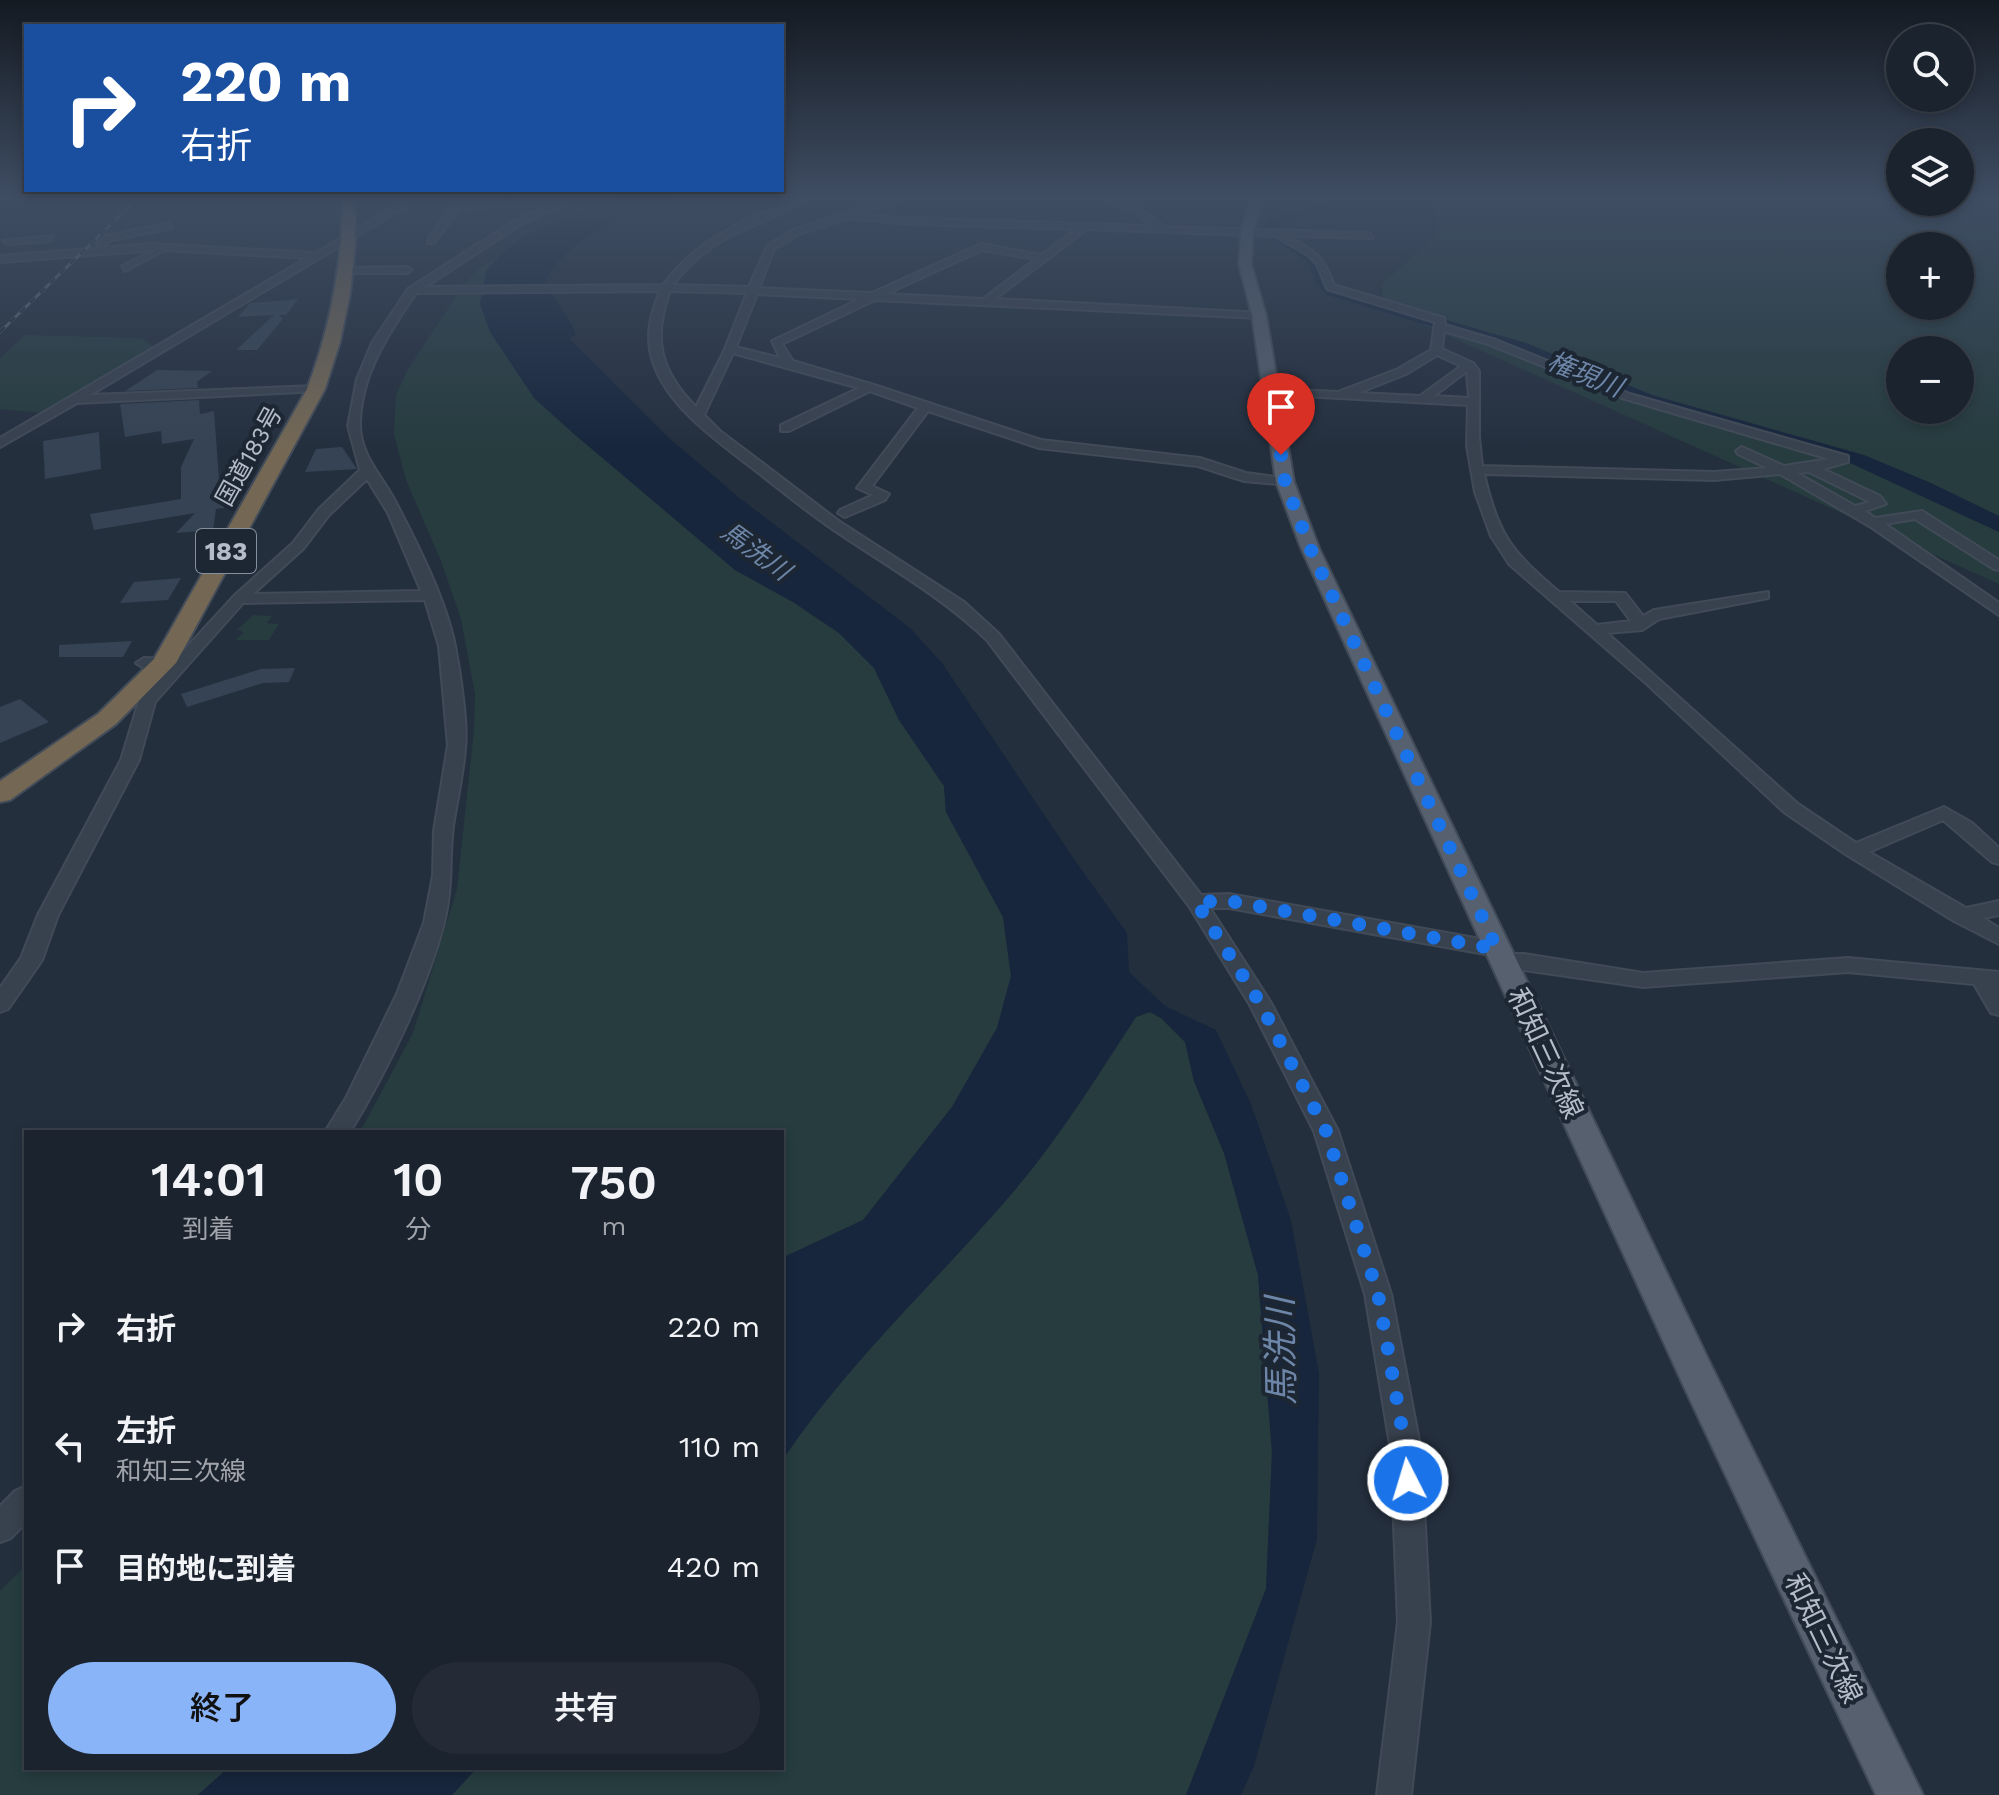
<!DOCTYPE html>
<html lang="ja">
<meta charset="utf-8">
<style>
body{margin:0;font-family:"Work Sans","Noto Sans JP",sans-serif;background:#242b36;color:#f1f3f6;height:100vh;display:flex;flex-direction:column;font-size:30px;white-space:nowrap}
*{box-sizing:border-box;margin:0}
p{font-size:26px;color:#a0a4aa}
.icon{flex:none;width:44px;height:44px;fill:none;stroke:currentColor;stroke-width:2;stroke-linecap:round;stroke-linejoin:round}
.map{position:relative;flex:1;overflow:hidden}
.details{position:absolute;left:24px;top:1130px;width:760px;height:640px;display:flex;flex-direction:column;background:#1b232e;border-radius:0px;box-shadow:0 4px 12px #0003,0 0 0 2px #39404a}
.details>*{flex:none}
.banner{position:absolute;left:24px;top:24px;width:760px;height:168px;border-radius:0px;box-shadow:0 4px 12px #0003,0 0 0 2px #39404a;background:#1a4fa0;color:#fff;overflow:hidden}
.controls{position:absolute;left:1886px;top:24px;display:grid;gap:16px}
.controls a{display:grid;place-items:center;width:88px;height:88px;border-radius:50%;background:#1b232e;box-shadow:0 4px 12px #0003,0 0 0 2px #39404a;font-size:40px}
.pin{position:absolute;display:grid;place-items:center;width:68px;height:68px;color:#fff;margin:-82px -34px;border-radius:50% 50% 50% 0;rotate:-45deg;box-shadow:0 0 8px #0007}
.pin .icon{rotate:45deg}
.me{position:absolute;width:88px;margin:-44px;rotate:355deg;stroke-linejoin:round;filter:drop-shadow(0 0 6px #0008)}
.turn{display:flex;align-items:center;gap:28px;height:168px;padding:0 24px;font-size:36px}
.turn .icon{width:104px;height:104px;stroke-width:2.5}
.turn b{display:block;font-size:56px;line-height:68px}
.eta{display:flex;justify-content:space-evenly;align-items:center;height:136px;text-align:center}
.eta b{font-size:48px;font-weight:600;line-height:56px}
.primary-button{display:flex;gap:16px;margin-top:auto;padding:16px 24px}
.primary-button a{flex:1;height:92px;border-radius:48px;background:#8ab4f8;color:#111;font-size:32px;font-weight:600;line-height:92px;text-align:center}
.primary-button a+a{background:#242b36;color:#f1f3f6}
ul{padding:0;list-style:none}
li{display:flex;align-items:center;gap:24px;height:120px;padding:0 24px}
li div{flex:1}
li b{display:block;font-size:30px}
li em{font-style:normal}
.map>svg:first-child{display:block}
.green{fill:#263c3f;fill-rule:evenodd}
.water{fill:#17263c}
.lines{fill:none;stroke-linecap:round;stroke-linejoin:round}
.river{fill:#17263c;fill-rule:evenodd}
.building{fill:#364354}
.minor-casing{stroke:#414a57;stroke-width:4}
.major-casing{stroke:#414a57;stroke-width:4}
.highway-casing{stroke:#434c59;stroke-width:4}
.minor{fill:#38414e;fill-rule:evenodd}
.major{fill:#56606e;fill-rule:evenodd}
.highway{fill:#746855;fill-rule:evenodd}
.rail-casing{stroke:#5a6575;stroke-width:3}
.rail{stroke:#1d2633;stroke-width:2;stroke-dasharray:7;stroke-linecap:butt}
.route{stroke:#1a73e8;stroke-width:14;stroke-dasharray:0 25.2}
.labels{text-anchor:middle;stroke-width:8;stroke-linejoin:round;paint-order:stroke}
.far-street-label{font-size:24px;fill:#b4bcc9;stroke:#1d2633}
.far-water-label{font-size:26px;font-style:italic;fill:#6d86a8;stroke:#1d2633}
.shield{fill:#1d2633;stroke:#878f9c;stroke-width:2}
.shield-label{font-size:26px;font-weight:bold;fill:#b4bcc9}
.street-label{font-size:28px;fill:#b4bcc9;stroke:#1d2633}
.near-water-label{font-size:36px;font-style:italic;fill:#6d86a8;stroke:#1d2633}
</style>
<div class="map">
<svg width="1999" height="1795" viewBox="0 0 1999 1795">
<rect width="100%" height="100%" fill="#242f3e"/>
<path class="green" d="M1425,197H1900V202H1960V197H1999V584L1398,313L1383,299L1382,284L1437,236C1442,220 1436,210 1425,197ZM1900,246H1960V306H1900ZM1900,350H1960V410H1900Z
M502,253L486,271L649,497L735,570L793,602L839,633L874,668L899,720L944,786L946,812L1003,917L1011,976L997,1028L952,1107L863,1220L782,1258V1132H360L413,1033L457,889L474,730L475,694L461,619L441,561L406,480L394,434L396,395L408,369L464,284L481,267Z
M25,335L142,338L155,348L41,413L0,409V358Z
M253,615L272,616L267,623L279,624L269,640H236L244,632L237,630Z
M1150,1012L1161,1018L1185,1042L1194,1081L1224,1153L1258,1275L1272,1452L1266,1589L1186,1795H452L477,1768H782V1461L814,1413L1082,1100L1136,1017Z
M26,1565V1768H228L198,1795H0V1591Z"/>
<path class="water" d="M617,197H675C627,215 568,235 544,284C556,302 568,315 576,335L569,338L669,438L737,496L910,628L942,663L1076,862L1127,933L1129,972L1165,1006L1216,1030L1251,1104L1291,1220L1319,1373L1317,1539L1254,1766L1241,1795H1186L1266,1589L1272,1452L1258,1275L1224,1153L1194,1081L1185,1042L1161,1018L1150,1012L1136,1017C1096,1078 1057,1142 1009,1197C933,1285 847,1364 782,1461V1258L863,1220L952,1107L997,1028L1011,976L1003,917L946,812L944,786L899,720L874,668L839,633L793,602L735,570L574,434L534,398L490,332L480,304L482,291L486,271L502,253L525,236Z
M228,1768H477L452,1795H198Z"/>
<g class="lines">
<path class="river" d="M1330,197H1347C1328,213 1285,218 1275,229L1318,256L1331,283L1339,289L1526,343L1652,395L1864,455L1931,483L1999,516V532L1850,463L1638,403L1514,351L1327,295L1316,283L1308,262L1260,230L1270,218L1307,209Z"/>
</g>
<path class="building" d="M298,299L286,315H279L283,319L257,350H236L274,315L238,317L250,303Z
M157,370L212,371L197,382L198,388L125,391Z
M199,400L200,414L214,411L220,493L225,492L224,508L216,509L213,530L176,533L195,513L94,530L90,514L181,499V467L194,439L162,444L161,431L125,437L120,404Z
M99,432L101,469L45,479L43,441Z
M342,447L357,469L305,472L316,449Z
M181,578L168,600L120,603L134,582Z
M132,641L123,657H59V645Z
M295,668L289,682L263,683L187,707L181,694L261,669Z
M20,699L49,722L0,743V707Z"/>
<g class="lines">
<g class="minor-casing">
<path id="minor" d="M411,197H422L90,395L316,386L322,389L320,391L77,403L0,447V438L307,258L164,250L125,271L122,266L155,250L0,262V256L151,244L316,253Z
M569,197H581L518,226L425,287L663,285C701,235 742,223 798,197H810C758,230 714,230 673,285L749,287L767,246L793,230L894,197H908L861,214L908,218L1152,226L1137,214L1102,197C1126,197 1146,212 1164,227L1370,233L1373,238L1288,236C1315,251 1323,256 1334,285L1444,318L1445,325L1496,340L1630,394L1848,456V462L1823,469L1880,496L1886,504L1865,511L1875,518L1922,511L1999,560V570L1994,569L1915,519L1885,524L1999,603V615L1871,527L1780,474L1714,480L1484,474C1498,536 1512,552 1559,592L1625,593L1643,616L1654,610L1768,592V598L1659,619L1642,630L1607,633L1798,804L1856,843L1944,807L1972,823L1999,848V864L1992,862L1943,820L1869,852L1966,908L1999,901V915L1983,918L1999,928V944L1954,921L1847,855L1784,812L1647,684L1509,564L1491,536L1475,492L1467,446L1468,405L1267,394V390L1271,389L1338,392L1398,369L1431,350L1435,322L1327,289L1317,264L1308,255L1275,236L1087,229L995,299L1263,313L1264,315L1259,318L875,300L782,344L793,361L874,385L1041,440L1200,458L1246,473L1290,479V485L1244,481L1198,466L1039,448L928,411L872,486L889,494L885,500L845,517L838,513L840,510L873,495L857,488L918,408L870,391L789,431H781V425L859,388L733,353L704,415L720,431L840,522L964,602L999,634L1201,895L1229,894L1497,942L1504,944L1507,949L1505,954H1524L1643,973L1848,958L1999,972V1015L1991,1013L1974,984L1848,972L1643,987L1496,966L1492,961L1496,956L1229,908H1210L1271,1003L1338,1131L1391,1294L1421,1451L1430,1622L1411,1795H1377L1398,1622L1391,1451L1365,1294L1314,1131L1250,1005L1189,906L987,640C941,596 887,566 834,530C804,510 776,486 747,464C712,437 667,405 653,362C645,337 650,315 660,291L416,293C389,332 360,376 360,425C360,455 382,476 395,501C417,543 446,600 455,646C460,672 468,724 465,749C463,775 457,800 453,826C449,859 453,888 444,923C427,989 386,1073 350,1132H325L346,1098L397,994L424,923L433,876L434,831L448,745L439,646L425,600L243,603L155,702L139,760L58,915L42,960L8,1009L0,1012V988L21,958L38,915L121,760L139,701L167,669L144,668L136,663L144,658L176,659L234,596L293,543L319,509L360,470L348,426L357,379L372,343L408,289L512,222L550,205L460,208L434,243H428V239L454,203L550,200L553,204ZM849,218L908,224L1076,229L1042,255L981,244L872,293L759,288L774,249L799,234ZM982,250L1036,259L983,299L886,294ZM670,291L747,293L725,349L696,407C660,371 652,338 670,291ZM757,294L860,299L772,341L780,358L736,347ZM1444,331L1488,344L1622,398L1829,459L1784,466L1742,447L1736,451L1738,454L1767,468L1714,472L1482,466L1479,437V371L1473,363L1442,349ZM1437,355L1461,366L1420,396L1358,393L1406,374ZM1467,371L1469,398L1434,396ZM1809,472L1870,502L1855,506L1797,473ZM367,479L388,513L421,591L253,594L303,549L329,515ZM1570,601H1616L1631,621L1597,625Z
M169,223L172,228L112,240L101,247L96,244L106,236Z
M53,236L50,241L8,244L3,241Z
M345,268L407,267L412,270L407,273H342Z
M26,1486V1522L11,1538L0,1542V1506L15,1491Z"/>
</g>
<g class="major-casing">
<path id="major" d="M1252,197H1263L1253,232L1251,264L1266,315L1294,482L1319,548L1711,1365L1923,1795H1876L1685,1389L1301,548L1276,482L1252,315L1239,264L1241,232Z"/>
</g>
<g class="highway-casing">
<path id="highway" d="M343,197H355V246L350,294L340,342L325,389L176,663L116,724L10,800L0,802V781L98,714L154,659L307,389C331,326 342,264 343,197Z"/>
</g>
<use href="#minor" class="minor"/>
<use href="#major" class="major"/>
<use href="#highway" class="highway"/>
<g class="rail-casing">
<path id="rail" d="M0,332L139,197"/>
</g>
<use href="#rail" class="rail"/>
</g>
<linearGradient id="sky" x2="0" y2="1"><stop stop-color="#141a22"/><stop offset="0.44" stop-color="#3f4d63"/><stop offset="1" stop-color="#3f4d63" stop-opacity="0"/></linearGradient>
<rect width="1999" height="449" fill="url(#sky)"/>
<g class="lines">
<path class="route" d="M1281,455L1285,482L1310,548L1497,949L1229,901L1196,902L1260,1003L1326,1131L1378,1294L1406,1451L1408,1480"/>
</g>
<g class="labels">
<g class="far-street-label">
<text transform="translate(249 456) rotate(-61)" y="8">国道183号</text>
</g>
<g class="far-water-label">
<text transform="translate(1585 374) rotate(22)" y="9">権現川</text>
<text transform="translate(756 551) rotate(36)" y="9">馬洗川</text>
</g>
<rect class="shield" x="196" y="529" width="60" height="44" rx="6"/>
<g class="shield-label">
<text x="226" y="560">183</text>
</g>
<g class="street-label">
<text transform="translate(1546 1053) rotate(65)" y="10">和知三次線</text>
<text transform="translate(1824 1638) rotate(64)" y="10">和知三次線</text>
</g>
<g class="near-water-label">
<text transform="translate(1280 1351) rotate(-91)" y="13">馬洗川</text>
</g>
</g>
</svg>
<div class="controls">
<a><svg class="icon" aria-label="search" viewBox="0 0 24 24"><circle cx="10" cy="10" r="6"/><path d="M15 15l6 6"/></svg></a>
<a><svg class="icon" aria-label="layers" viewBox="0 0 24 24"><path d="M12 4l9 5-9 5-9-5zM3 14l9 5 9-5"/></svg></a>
<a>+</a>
<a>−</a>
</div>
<div class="pin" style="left:1281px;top:455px;background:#d93025"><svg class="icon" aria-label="arrive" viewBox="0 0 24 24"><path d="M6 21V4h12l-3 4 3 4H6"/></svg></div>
<svg class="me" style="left:1408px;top:1480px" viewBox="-20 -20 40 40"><circle r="17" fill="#1a73e8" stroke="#fff" stroke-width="3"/><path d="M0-11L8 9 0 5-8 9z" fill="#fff"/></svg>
<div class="banner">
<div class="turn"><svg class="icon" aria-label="right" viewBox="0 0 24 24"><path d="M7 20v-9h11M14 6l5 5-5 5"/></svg><div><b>220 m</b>右折</div></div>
</div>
<section class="details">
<div class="eta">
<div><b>14:01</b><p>到着</p></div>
<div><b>10</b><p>分</p></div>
<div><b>750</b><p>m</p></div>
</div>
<ul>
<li><svg class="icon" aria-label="right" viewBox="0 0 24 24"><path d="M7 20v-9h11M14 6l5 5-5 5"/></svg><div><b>右折</b></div><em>220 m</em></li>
<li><svg class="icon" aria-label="left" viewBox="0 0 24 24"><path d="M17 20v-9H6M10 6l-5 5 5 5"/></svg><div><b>左折</b><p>和知三次線</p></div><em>110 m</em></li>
<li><svg class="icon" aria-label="arrive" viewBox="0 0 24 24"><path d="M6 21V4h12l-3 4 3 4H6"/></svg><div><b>目的地に到着</b></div><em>420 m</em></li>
</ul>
<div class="primary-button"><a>終了</a><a>共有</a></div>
</section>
</div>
